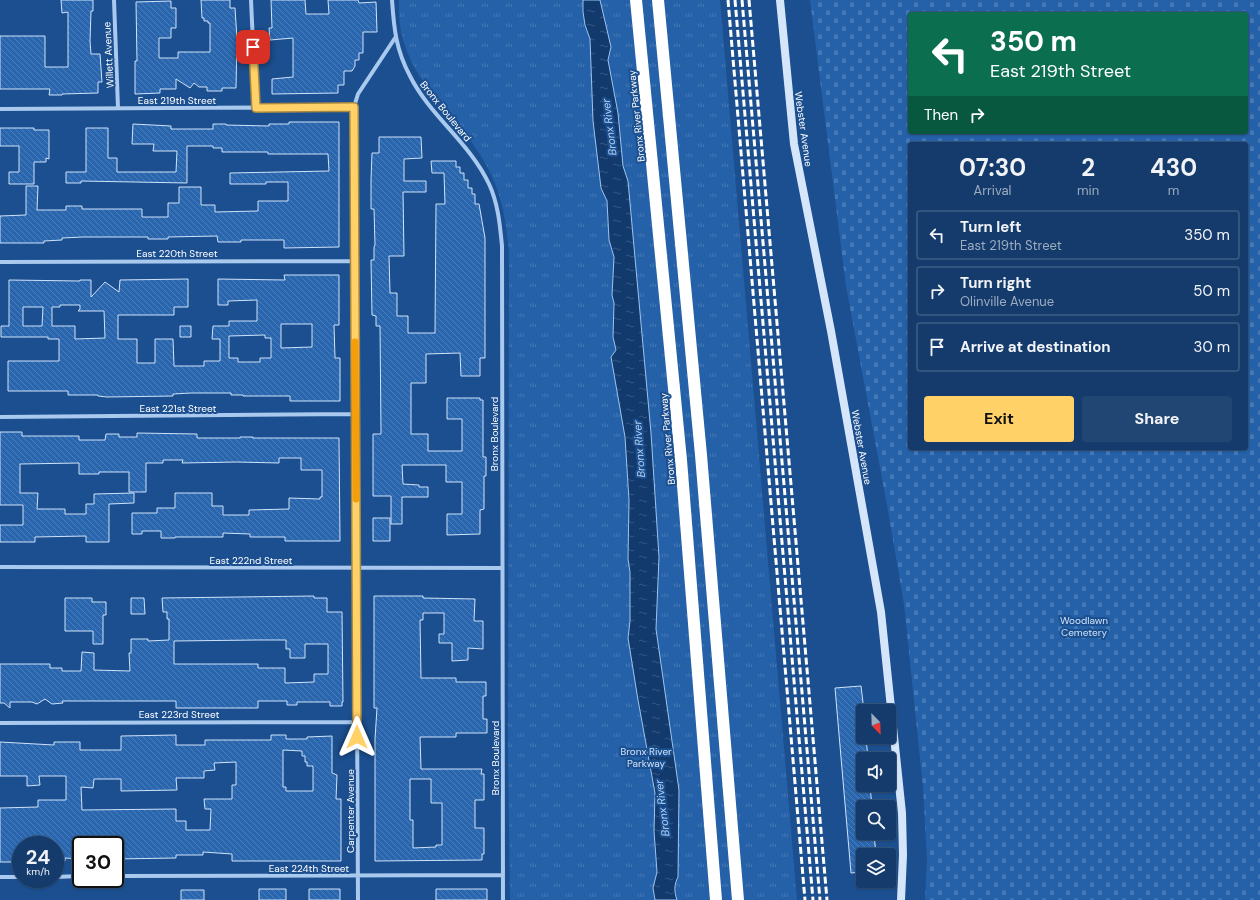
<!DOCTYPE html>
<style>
body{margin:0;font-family:"DM Sans",sans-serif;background:#214673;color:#f1f3f6;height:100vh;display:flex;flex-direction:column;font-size:15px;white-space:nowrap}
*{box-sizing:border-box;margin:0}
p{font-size:13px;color:#9dadc1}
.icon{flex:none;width:22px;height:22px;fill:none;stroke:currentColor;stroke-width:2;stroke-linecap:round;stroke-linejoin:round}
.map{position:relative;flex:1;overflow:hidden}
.side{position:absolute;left:908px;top:142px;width:340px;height:308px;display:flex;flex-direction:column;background:#143b6b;border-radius:4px;box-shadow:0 1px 3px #0004,0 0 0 1px #33557e}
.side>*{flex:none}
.top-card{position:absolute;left:908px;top:12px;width:340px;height:122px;border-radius:4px;box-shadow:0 1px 3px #0004,0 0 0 1px #33557e;background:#0b6e4f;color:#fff;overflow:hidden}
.needle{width:26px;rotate:157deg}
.fabs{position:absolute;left:856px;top:704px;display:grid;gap:8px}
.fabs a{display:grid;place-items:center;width:40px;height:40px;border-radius:4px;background:#143b6b;box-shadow:0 1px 3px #0004,0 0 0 1px #33557e;font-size:20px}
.speed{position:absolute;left:12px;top:836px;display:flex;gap:8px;font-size:20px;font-weight:700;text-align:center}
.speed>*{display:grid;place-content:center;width:52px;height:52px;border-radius:50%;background:#143b6b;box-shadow:0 1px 3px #0004,0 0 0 1px #33557e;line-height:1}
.speed small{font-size:10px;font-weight:400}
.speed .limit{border:2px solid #111;border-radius:6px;background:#fff;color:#111}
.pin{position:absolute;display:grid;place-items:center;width:34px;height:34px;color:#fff;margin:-17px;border-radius:8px;box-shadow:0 2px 6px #0006}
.me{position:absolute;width:44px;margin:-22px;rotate:0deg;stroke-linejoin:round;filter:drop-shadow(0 0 3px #0008)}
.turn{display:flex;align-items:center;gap:14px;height:84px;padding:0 16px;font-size:18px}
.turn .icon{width:52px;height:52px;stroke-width:2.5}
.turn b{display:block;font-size:28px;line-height:34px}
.then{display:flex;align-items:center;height:38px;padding:0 16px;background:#0003;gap:8px;font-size:15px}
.eta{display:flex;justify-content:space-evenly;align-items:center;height:68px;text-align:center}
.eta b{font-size:24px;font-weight:700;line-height:28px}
.primary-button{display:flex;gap:8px;margin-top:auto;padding:8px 16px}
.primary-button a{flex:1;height:46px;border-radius:4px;background:#ffd166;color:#111;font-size:16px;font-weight:700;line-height:46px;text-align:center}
.primary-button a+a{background:#214673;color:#f1f3f6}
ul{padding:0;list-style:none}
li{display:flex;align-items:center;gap:12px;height:50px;margin:0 8px 6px;padding:0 8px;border:2px solid #33557e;border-radius:4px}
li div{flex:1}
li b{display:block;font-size:15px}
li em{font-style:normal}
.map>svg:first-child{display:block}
.grass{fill:url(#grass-tufts)}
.cemetery{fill:url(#cemetery-stones);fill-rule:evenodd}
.water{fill:url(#water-ripples);stroke:#9cc4f0}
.building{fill:url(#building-back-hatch);stroke:#cfe3fa;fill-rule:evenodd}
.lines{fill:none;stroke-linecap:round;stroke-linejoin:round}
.minor{stroke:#a9c9ee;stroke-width:4}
.secondary{stroke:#d6e6fa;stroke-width:8}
.motorway{stroke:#fff;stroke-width:12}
.rail{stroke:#fff;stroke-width:3;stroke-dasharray:7 3;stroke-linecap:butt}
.route-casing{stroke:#a68842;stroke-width:10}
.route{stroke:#ffd166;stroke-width:7}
.slow{stroke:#f59e0b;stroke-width:7}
.labels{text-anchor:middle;stroke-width:4;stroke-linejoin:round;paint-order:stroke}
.street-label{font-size:10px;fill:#fff;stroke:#1b4f8f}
.park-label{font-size:10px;fill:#cfe3fa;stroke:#1b4f8f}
.water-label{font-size:11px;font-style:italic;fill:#b5d3f5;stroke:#1b4f8f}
</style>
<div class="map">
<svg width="1260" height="900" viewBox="0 0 1260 900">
<defs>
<pattern id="grass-tufts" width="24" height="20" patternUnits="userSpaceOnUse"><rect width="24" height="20" fill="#2461a8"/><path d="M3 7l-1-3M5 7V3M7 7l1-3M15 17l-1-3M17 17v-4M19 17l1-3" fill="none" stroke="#4579b5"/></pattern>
<pattern id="cemetery-stones" width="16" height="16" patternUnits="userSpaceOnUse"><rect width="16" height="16" fill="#2461a8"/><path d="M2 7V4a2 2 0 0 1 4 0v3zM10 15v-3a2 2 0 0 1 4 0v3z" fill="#4579b5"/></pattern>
<pattern id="water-ripples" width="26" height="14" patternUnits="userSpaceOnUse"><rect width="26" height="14" fill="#123a6d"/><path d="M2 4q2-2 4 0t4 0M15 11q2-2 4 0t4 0" fill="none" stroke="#365883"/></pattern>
<pattern id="building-back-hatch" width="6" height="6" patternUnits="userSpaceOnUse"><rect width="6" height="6" fill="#2a66ad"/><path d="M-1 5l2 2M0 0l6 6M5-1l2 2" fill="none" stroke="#4a7db9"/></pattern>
</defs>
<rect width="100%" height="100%" fill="#1b4f8f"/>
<path class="grass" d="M399,0H720L797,900H510L508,746L509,251C505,212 500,184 477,150C451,110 415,86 402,36C399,25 399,12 399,0Z"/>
<path class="cemetery" d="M810,0H1260V900H925L927,860L923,787L904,604L887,505L846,286ZM910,14H1246V132H910ZM910,144H1246V448H910Z"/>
<path class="water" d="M583,0H600L611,47L608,60L618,113L623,166L628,181L651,433L659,557L656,629L679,790L678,877C674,885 674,891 677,900H655L653,888L657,872L654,831L655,793L638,700L628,638L630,621V572L628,559L629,500L625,437L611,357L616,350L613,337L614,303L612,295L614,257L609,240L607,201L601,188L593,121L590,39L585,25L583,12Z"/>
<path class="building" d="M61,0H93V11H91L90,41L91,54H100L102,82H98V93L62,94V95H49L50,89H0V36H45V67H68V12L62,13Z
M201,0H230V8H235L237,39L236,88H222V91H207V87H199L194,83L190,88L176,79V89H160V93L135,94V61H137L136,2L171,1V8H176V28H171V38H159V58H178V52H210V23H208V21H204V18H202Z
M271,0H305L306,14H329L328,0H358L359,3L376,2L377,32H363V53H359V60H355V66L352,71H344V85H338V93L272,94V79L293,77V38L270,40L269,28H272Z
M289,122H339V247L284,248V240H241V242H218L217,236L168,237V239H148V237H83L62,238V240L44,241V243H0V216L26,215V186H38L37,210H66V206H82V209H142V217H168V203H179V187H201V205H215V212L258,211V201H288V182H266V184H230V173L329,171L328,154H268V152H222V148H213V146H187V183L81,181V183H66V172H86V128H108V158H117V172H176L177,151H153L154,144H132L133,124L171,126V129H213V124H226V125L269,126V124H289Z
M0,128H34V130H49V159L46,158V162H34V184H9V172H19V146H0Z
M379,137H421L422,158L404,159V181H426V192H403L404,256H389L390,293H397V316H408V333H435L436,204H445L444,173H432L431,161H456V167H460V173H464V180H468V188H472V194H475V204H479L485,238V358H480V376H461L460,353L426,354V383H411V434H428V451H462V419H447V398H480V400H483V457H486V476H484V509L480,510V534L447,535V514H462V482H446V465H402L403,484L419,485V487H428V497H402V524H391V496H373V434H381L380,326H376V316L372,315L371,260H374V247L375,245L374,209H371V180L372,153H379Z
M284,275H339V325H334L335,358H340V401H290V396H243V395H231V393H191L173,394V396L107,397L98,396V395H68V391H8V361H59V339H48V337H1V326H9V280L80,281V280H91V297L105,282L119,292L120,280L188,279V307H174V315H118V339H137V363H155V339H173L174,366H204V361H220V339H212L213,326H229V321H257V300L228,301V305H218V279L285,280ZM60,305H80V309L78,311H104L105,338L75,339V326H52V307H60ZM23,307H43L42,326H23ZM281,324H312V347L281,348ZM265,335V338H271V358H260V362H238V358H229V336Z
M180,326H191V337H180Z
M0,432H22V436H79V440H105L106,434H119V437H137V433L197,434V438H240V437H253V438H339L340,541H285V537H250V534L223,533V537H175V538H161V531H142V534H132V513H157V508H175V493H212V506H223V515H249V510L289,509V498L320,499V497H322V470H301V458H279V463L237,462L182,463L183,460H163V463H146V492H129V472H99V474H79V463L20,464V493H38L37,509H65V514H86V504H94V494L134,493V503L109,504V542H86V536L35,537V542H0V525H23V505H0Z
M373,518H390V541H373Z
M314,596V598H327V612H342L343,702H342V706H330V702H297V705H287V701H258V708H176V701H62L63,703L52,704L45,699L37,704L32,702H10V708L4,703H0V664H50V668H62V671H81L82,652L94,653V670L130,671L129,653H131V639H148V641L169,640V619H167V612H163L162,598ZM258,640H286V649H290V658H305V644H328V674H314V682L285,683V668H258V664H174V641Z
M374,596H423V598L475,599L474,621H483V649L468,648V660L452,661V643H439V634H444V613H423V620H420L421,678H456V682H486V696H483V719H487V733H456V737H420L421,769H482L481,774H484V800H475V828H484V854H482V860L375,861V739L377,708H374ZM410,779H431V803H442V845H436V847L413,848V820H410Z
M65,598H92V602H106V615H103V644H93V631H65Z
M131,598H144L145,614H131Z
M861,686L864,711L863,737H866L868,759H863V785H870L872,807H863V833H874L876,855H863V872L851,873L835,688Z
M176,735V745H205V740H271V735H286V739H307V737L332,736V773L337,775L336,799H341V861H232V854L203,852V855H176V858L115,859V845H81V859L65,858V861H55V845H21V862H0V808L38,807V800H66V776H39L40,785L27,786V776H0V742L54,745V742H80V750H121V736ZM283,750L302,751V756H305V762H307V766H313V791H286V787H283ZM236,762V785H232V799H204L205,809H211L210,830H186V821H176V809L82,810L81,787L93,788L94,779H121V791L177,790L176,778H204V771L215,770L214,763Z
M259,889H286V900H259Z
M309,889H340V900H309Z
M436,889H487V900H436Z
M181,890H204V900H181Z"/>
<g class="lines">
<path class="minor" d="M114,0L118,108
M251,0L256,108
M392,0C394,29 396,50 410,76C430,116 470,143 489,184C498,203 500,225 502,246L503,900
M0,109L354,107
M0,262L355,261
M0,417L355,414
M0,567L502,568
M0,723L357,722
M115,876L503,875
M0,877H21
M55,877L81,876
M358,900L354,107L358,94L395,38"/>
<path class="secondary" d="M780,0L794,144L831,331L881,612L902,813L903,855L901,900"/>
<path class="motorway" d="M636,0L681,460L716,900
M658,0L701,455L738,900"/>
<path class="rail" d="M728,0L805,900
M735,0L813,900
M742,0L820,900
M749,0L827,900"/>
</g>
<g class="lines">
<g class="route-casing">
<path id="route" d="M253,47L256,108L354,107L357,737"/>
</g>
<use href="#route" class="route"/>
<path class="slow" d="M355,342L356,499"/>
</g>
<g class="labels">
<g class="street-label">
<text transform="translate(108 55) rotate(-93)" y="4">Willett Avenue</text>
<text x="177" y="104">East 219th Street</text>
<text transform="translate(446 111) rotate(51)" y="4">Bronx Boulevard</text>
<text transform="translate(636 116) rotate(-96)" y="4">Bronx River Parkway</text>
<text transform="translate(804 129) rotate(82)" y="4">Webster Avenue</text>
<text x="177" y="257">East 220th Street</text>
<text x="178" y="412">East 221st Street</text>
<text transform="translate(494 434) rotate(-90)" y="4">Bronx Boulevard</text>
<text transform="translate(667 439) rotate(-95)" y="4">Bronx River Parkway</text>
<text transform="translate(862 447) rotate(80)" y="4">Webster Avenue</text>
<text x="251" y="564">East 222nd Street</text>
<text x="179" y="718">East 223rd Street</text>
<text transform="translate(495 758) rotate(-90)" y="4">Bronx Boulevard</text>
<text transform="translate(350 811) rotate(-90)" y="4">Carpenter Avenue</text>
<text x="309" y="872">East 224th Street</text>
</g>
<g class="park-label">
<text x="1084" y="624">Woodlawn<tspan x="1084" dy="12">Cemetery</tspan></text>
<text x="646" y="755">Bronx River<tspan x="646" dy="12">Parkway</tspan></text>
</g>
<g class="water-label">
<text transform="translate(609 127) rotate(-97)" y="4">Bronx River</text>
<text transform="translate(639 449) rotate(-94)" y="4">Bronx River</text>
<text transform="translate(662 808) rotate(-97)" y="4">Bronx River</text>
</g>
</g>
</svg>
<div class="fabs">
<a><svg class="needle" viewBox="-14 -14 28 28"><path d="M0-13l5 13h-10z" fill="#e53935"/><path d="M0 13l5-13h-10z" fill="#9dadc1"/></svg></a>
<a><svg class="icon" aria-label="sound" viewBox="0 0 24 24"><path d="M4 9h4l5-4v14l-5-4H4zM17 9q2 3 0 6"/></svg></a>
<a><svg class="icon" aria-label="search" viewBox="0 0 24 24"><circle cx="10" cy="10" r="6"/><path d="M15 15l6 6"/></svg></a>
<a><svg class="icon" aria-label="layers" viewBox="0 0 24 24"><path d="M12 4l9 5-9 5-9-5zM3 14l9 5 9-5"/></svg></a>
</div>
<div class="speed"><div>24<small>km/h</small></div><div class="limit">30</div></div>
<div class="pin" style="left:253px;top:47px;background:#d93025"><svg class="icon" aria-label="arrive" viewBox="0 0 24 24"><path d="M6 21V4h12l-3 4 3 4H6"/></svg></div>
<svg class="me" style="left:357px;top:737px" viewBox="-20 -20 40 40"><path d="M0-17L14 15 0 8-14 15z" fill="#ffd166" stroke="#fff" stroke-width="4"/></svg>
<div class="top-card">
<div class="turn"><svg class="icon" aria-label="left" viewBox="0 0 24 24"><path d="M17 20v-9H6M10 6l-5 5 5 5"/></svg><div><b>350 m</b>East 219th Street</div></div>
<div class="then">Then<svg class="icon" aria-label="right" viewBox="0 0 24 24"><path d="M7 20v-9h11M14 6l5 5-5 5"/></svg></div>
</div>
<section class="side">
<div class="eta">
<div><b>07:30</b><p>Arrival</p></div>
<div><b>2</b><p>min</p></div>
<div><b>430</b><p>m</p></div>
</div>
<ul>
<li><svg class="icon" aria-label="left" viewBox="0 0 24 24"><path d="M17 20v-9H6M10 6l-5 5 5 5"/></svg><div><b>Turn left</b><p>East 219th Street</p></div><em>350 m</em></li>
<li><svg class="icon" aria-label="right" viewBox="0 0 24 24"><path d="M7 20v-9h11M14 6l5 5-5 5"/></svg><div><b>Turn right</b><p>Olinville Avenue</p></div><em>50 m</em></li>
<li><svg class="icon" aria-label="arrive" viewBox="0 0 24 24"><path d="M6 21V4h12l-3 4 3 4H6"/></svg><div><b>Arrive at destination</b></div><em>30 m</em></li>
</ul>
<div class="primary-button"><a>Exit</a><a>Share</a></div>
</section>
</div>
